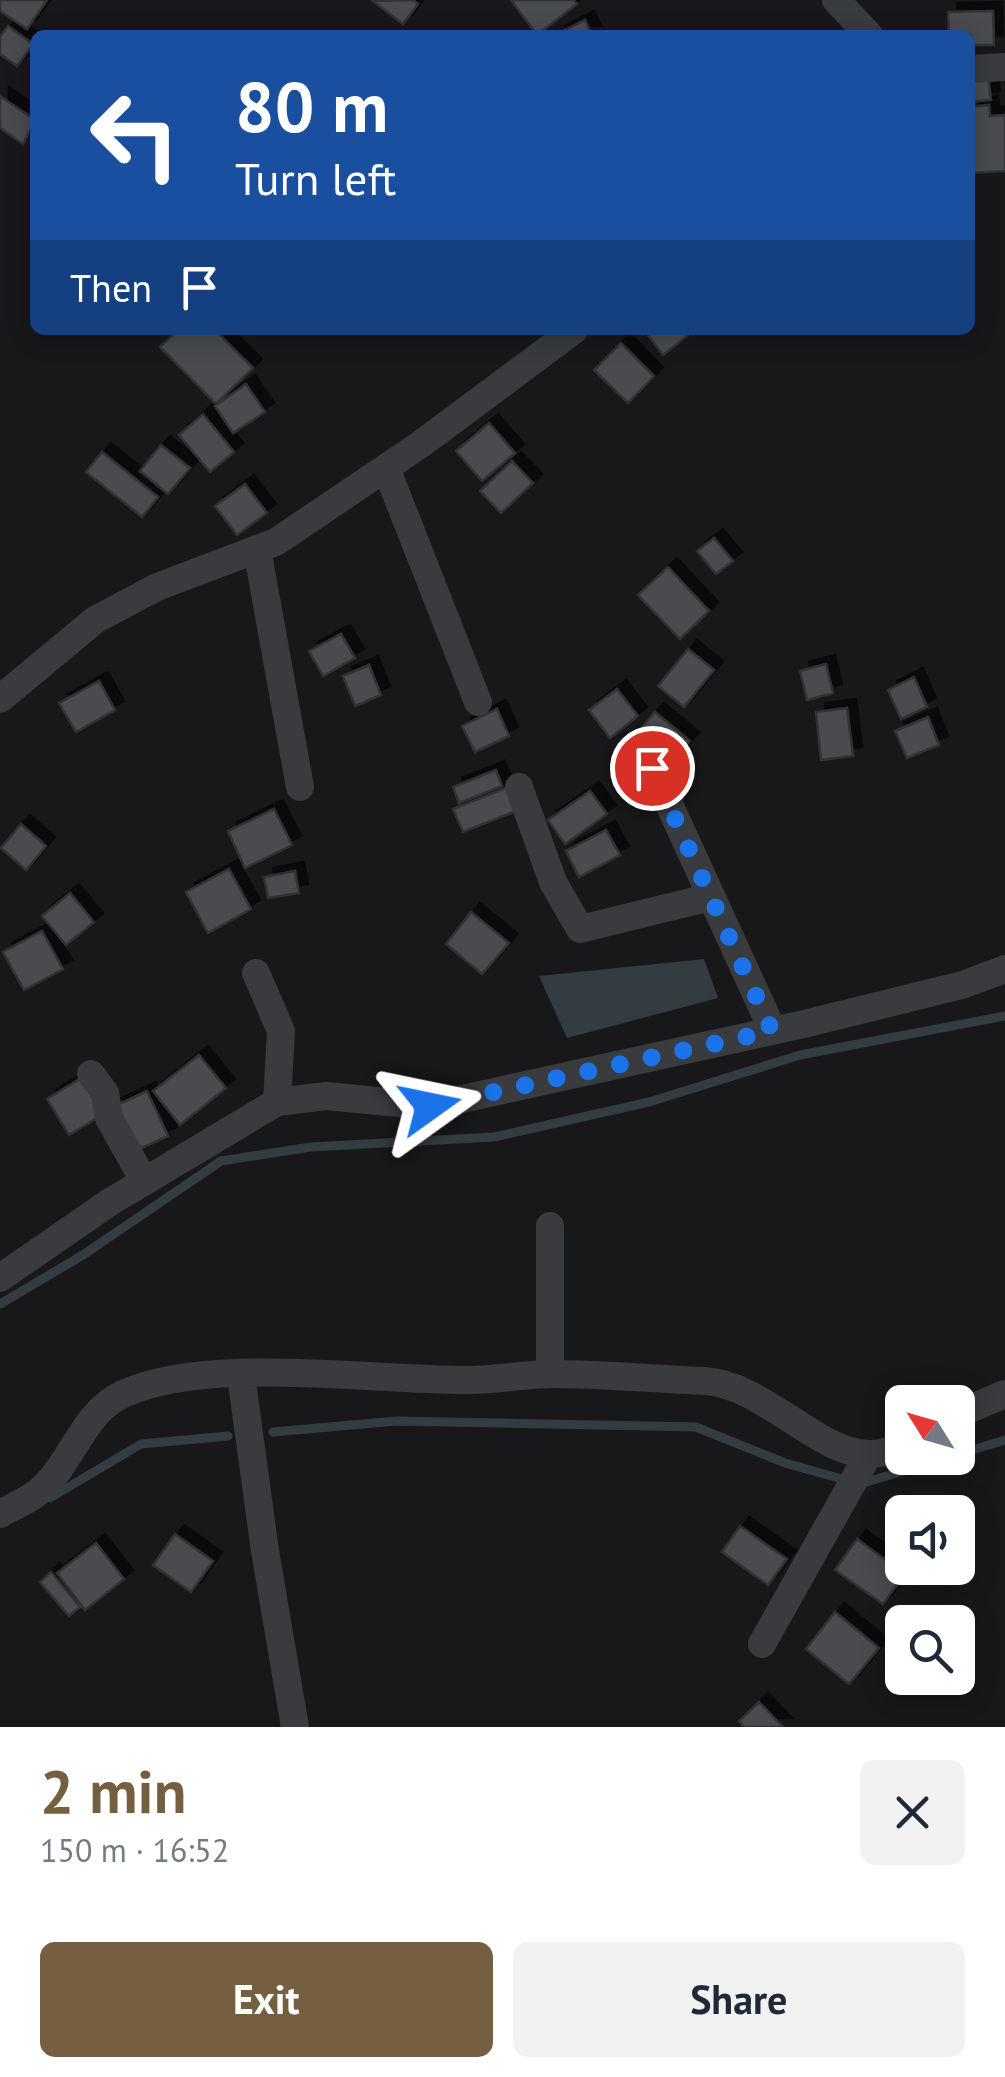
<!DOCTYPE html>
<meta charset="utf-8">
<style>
body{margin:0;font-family:"PT Sans",sans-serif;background:#f2f2f3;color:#1f2937;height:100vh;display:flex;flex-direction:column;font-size:38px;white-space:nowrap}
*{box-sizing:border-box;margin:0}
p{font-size:32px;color:#747a83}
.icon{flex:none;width:55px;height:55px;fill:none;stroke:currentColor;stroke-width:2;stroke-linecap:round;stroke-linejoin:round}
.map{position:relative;height:1727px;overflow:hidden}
.side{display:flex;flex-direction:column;background:#fff;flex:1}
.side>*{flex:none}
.hud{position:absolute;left:30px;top:30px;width:945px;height:305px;border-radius:15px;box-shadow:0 5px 25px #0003;background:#1a4fa0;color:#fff;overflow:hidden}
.needle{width:65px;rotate:307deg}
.buttons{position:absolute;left:885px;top:1385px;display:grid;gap:20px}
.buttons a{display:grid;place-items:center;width:90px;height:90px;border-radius:15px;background:#fff;box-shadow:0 5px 25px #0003;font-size:50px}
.pin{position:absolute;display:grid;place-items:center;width:85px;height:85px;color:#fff;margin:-42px;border:5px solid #fff;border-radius:50%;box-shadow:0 2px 10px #0007}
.me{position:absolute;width:110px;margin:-55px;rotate:78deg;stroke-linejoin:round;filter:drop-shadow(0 0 8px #0008)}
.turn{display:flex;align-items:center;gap:35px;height:210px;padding:0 40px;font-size:45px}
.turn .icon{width:130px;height:130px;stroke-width:2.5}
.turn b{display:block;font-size:70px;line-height:85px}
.then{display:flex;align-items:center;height:95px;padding:0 40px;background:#0003;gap:20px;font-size:38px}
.round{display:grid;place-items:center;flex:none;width:105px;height:105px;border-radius:15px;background:#f2f2f3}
.overview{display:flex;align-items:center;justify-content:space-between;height:170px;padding:0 40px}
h1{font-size:60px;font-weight:700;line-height:75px;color:#745f41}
.primary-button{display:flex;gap:20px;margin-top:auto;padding:20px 40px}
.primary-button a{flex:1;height:115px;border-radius:15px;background:#745f41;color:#fff;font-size:40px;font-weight:700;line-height:115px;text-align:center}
.primary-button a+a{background:#f2f2f3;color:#1f2937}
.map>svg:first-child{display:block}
.water{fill:#333c41}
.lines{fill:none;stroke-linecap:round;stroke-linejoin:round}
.stream{stroke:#333c41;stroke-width:9}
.building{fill:#4a4b4f;stroke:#323336;stroke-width:2.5;filter:url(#shadow)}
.street{stroke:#3a3b3e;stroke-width:28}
.route{stroke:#1a73e8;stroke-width:18;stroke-dasharray:0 32.4}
</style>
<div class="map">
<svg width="1005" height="1727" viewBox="0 0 1005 1727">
<defs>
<filter id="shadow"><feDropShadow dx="9" dy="-9" stdDeviation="0" flood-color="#0009"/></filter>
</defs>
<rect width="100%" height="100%" fill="#18181a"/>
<path class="water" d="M704,959L718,998L567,1038L539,976Z"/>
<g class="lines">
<path class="stream" d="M0,1304L83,1255L221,1161L311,1147L494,1137L649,1102L800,1055L1005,1016
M273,1432L397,1421L696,1427L785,1463L860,1484L947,1458
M958,1454L1005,1440
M50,1498L141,1444L228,1436"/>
</g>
<path class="building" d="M0,0H47L27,29L0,11Z
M413,0L418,4L403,24L373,1Z
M511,0H574L577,4L537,35Z
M993,11L994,45H970V35H949L948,12Z
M585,20L592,35H555Z
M8,26L33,44L17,66L0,54V37Z
M988,75L991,100L970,102V77Z
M0,96L35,120L23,144L0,128Z
M989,105L990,116L1005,115V171L970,173V107Z
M178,330H215L253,368L216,404L160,347Z
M644,330H690L692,332L663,355Z
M621,343L654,376L628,403L594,370Z
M246,384L265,412L233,433L215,406Z
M203,414L234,452L210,472L179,435Z
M489,423L515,453L482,481L456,451Z
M161,445L190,468L168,494L140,471Z
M102,452L158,497L142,517L86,472Z
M512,461L533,483L501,513L480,491Z
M245,484L267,513L237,535L215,506Z
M714,538L733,561L716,574L697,551Z
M668,567L709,611L680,639L638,595Z
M341,634L355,658L323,676L309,651Z
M688,649L714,670L684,707L658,686Z
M826,664L833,693L807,700L800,671Z
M369,665L381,695L355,706L343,676Z
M914,677L927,707L901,719L888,690Z
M99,681L115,710L76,732L59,703Z
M617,689L638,716L610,738L589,710Z
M847,708L853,756L821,760L816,712Z
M497,709L509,736L475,752L462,726Z
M655,712L690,741L663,773L628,743Z
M928,717L939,745L907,758L895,731Z
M496,770L502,786L459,803L453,787Z
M511,786L521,809L463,832L453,809Z
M590,791L607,814L565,844L548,820Z
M274,809L292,845L245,868L228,831Z
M21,824L46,846L26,870L1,848Z
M606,830L620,855L579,877L566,851Z
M229,869L251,909L208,933L186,892Z
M295,871L299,893L268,898L264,877Z
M70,893L94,922L66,945L42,916Z
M471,912L509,943L482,974L446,944Z
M42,931L63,969L24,990L3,952Z
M199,1055L226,1088L180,1125L153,1091Z
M83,1077L105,1113L69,1135L47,1099Z
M147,1091L168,1136L133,1152L113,1107Z
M740,1526L787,1559L768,1585L722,1552Z
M175,1534L213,1561L191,1592L153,1565Z
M857,1539L905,1574L883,1604L835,1570Z
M96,1543L124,1579L85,1610L57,1573Z
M51,1572L80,1607L69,1616L40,1582Z
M835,1612L879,1648L849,1684L806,1649Z
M759,1702L783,1727H744L739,1721Z"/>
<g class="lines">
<path class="street" d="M836,0L869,35
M970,69L1005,67
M386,468L478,702
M257,549L300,787
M0,699L95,620L157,587L276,542L421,444L574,330
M652,767L773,1031
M519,787L553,882L580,929L711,897
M256,973L281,1031L277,1102
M91,1074L105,1093L109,1118L144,1181
M550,1226V1374
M0,1278L110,1202L277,1102L326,1096L430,1106L804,1024L962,985L1005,969
M241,1375L265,1551L295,1727
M958,1414L1005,1394
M0,1514C14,1506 34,1498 45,1486C73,1459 84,1412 123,1394C210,1355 372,1381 470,1380C497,1380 525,1374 553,1374C603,1374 654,1379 705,1381C775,1385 841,1486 902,1444
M762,1644L867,1457"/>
</g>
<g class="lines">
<path class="route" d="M430,1106L772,1031L652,768"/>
</g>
</svg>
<div class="buttons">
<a><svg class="needle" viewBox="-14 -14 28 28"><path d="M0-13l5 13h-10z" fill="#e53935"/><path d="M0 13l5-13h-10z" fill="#747a83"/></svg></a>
<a><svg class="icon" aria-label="sound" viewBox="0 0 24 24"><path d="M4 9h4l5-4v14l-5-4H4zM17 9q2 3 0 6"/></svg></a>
<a><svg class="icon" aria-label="search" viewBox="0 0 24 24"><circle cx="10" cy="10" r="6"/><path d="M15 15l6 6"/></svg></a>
</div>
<div class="pin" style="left:652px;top:768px;background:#d93025"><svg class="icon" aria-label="arrive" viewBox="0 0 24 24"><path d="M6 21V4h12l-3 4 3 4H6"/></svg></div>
<svg class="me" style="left:430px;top:1106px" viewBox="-20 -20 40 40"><path d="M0-17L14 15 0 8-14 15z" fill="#1a73e8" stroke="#fff" stroke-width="4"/></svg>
<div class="hud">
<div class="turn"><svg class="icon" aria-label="left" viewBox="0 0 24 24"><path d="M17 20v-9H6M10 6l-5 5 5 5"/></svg><div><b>80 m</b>Turn left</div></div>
<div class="then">Then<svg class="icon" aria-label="arrive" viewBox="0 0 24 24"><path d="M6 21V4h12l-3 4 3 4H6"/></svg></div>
</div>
</div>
<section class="side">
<div class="overview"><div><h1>2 min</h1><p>150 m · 16:52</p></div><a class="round"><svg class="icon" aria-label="close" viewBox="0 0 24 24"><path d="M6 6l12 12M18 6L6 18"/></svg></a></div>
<div class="primary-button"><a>Exit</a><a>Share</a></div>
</section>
